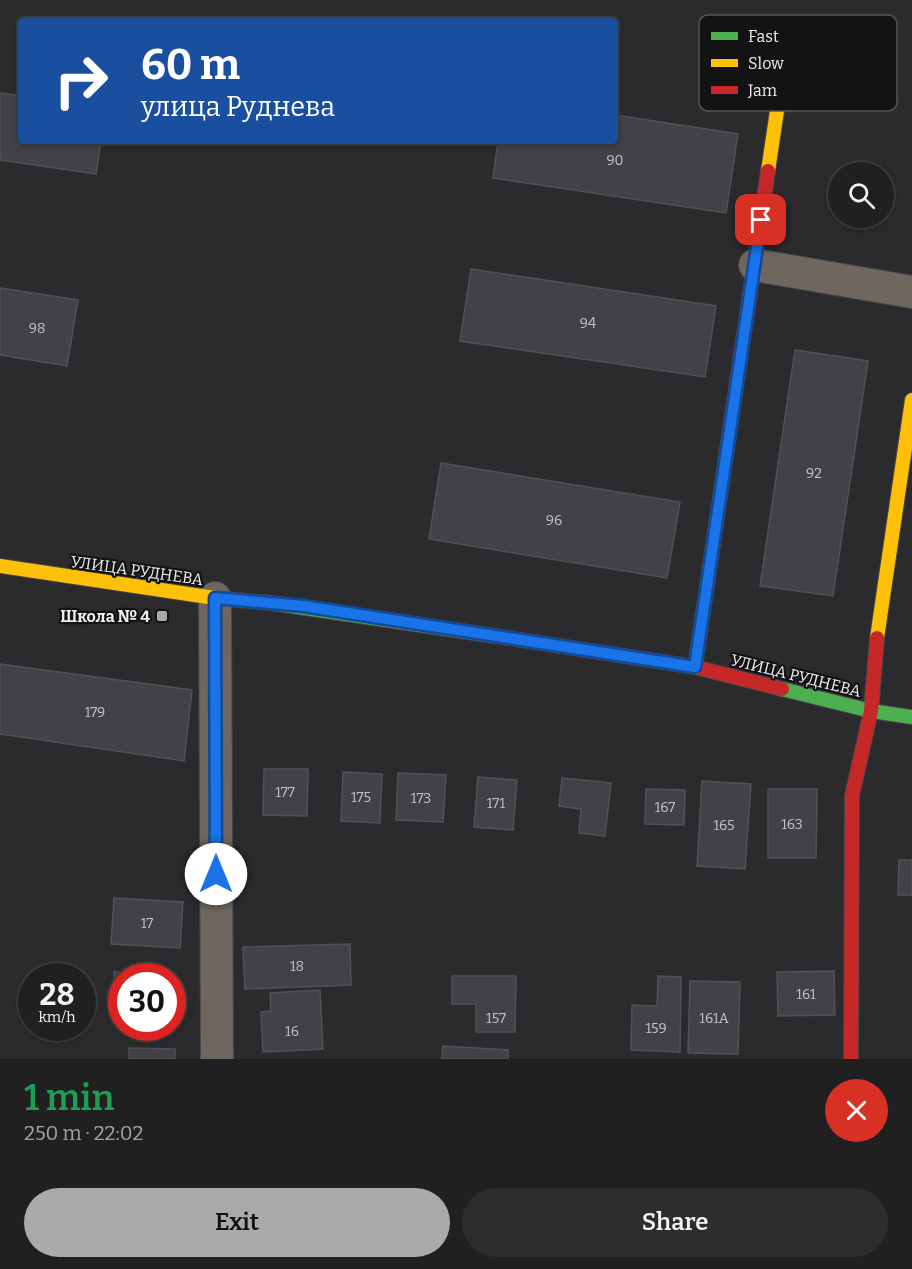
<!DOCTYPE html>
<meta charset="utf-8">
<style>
body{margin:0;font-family:Bitter,serif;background:#2d2d2e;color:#f1f3f6;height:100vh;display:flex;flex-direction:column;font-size:22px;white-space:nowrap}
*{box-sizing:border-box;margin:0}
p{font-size:20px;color:#a2a3a5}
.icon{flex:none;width:33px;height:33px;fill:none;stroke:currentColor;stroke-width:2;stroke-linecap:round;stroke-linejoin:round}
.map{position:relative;height:1059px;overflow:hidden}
.sheet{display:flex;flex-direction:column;background:#202021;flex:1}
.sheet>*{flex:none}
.hud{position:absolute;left:18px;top:18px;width:600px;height:126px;border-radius:6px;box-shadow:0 3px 9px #0003,0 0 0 2px #3d3e3f;background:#1a4fa0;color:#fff;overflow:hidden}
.fabs{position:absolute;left:828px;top:162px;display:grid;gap:12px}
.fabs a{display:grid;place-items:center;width:66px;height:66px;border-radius:50%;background:#202021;box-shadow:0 3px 9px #0003,0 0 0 2px #3d3e3f;font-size:30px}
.speed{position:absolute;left:18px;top:963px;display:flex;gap:12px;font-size:30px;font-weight:700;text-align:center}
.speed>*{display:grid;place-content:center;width:78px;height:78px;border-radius:50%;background:#202021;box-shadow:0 3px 9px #0003,0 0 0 2px #3d3e3f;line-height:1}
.speed small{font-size:15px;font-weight:400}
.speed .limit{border:9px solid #d22;background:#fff;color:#111}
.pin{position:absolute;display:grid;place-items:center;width:51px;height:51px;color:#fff;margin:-26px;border-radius:12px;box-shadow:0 3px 9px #0006}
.me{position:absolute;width:66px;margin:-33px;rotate:0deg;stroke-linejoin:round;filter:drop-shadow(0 0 4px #0008)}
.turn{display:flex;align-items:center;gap:21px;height:126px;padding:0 24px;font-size:27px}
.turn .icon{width:78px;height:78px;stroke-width:2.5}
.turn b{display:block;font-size:42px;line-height:51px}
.round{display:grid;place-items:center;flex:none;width:63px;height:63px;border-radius:32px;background:#2d2d2e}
.head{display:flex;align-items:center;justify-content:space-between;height:102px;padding:0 24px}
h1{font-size:36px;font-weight:600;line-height:45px;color:#1e9e55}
.cta{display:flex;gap:12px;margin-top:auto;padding:12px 24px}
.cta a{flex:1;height:69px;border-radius:36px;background:#aba9ac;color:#111;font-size:24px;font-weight:600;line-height:69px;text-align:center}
.cta a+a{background:#2d2d2e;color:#f1f3f6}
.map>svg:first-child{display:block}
.building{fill:#434047;stroke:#525254;stroke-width:1.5}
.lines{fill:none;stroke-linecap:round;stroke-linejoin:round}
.street-casing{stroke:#474548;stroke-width:34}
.fast-casing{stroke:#474548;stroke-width:16}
.slow-casing{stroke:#474548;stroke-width:16}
.jam-casing{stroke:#474548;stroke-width:16}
.street{stroke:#6e675f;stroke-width:32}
.fast{stroke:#4caf50;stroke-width:14}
.slow{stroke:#ffc107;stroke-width:14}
.jam{stroke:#c62828;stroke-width:14}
.route-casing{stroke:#114b97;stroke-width:15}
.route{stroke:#1a73e8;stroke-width:10}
.poi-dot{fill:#aba9ac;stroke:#131214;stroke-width:2}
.labels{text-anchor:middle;stroke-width:4.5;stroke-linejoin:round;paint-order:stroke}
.number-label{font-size:14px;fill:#c5c2c6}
.street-label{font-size:16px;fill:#f0eef1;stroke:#131214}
.poi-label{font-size:16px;font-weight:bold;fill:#f0eef1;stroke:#131214;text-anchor:end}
.key{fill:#131214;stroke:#555456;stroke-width:1.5}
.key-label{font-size:16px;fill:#f0eef1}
</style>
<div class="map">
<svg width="912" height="1059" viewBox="0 0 912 1059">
<rect width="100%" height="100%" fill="#2b2a2c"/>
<path class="building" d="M0,93L21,96V141H101L96,174L0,160Z
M615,115L738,134L726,213L493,178L498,141H615Z
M471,269L716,306L705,377L460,341Z
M0,288L78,300L67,366L0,355Z
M795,350L868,361L833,596L760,586Z
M441,463L680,502L667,578L429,539Z
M0,664L192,690L184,761L0,734Z
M264,769H308L307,816L263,815Z
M343,772L382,774L380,823L341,821Z
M398,773L446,775L443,822L396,820Z
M478,777L517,780L513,830L474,827Z
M562,778L611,783L605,836L579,833L581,809L559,806Z
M702,781L751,784L745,869L697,866Z
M646,789L685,790L684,825L645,824Z
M768,789H817L816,858H768Z
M899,860H912V895H898Z
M114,898L183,902L180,948L111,944Z
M350,944L351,985L245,989L243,947Z
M834,971L835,1015L778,1016L777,972Z
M114,972H174V1023L172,976H122V1022H113Z
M452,976H516L515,1032H476V1004H452Z
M658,976L681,977L680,1052L631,1050L632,1005L657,1006Z
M690,981L740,982L738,1054L688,1053Z
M320,990L323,1049L263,1052L261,1012L271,1011L270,993Z
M443,1046L508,1050V1059H442Z
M129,1048L175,1049V1059H129Z"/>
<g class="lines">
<g class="street-casing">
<path id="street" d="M755,265L912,292
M215,598L217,1059"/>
</g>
<g class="fast-casing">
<path id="fast" d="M271,603L495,636
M695,667L731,422
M782,689L871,711L912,717"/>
</g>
<g class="slow-casing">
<path id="slow" d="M768,171L784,64
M0,566L215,598L271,603
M877,638L912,400"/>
</g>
<g class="jam-casing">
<path id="jam" d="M731,422L768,171
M495,636L695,667L782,689
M851,1059L852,796L871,711L877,638"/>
</g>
<use href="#street" class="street"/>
<use href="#fast" class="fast"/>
<use href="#slow" class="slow"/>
<use href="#jam" class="jam"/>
</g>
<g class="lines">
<g class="route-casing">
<path id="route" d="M216,874L215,598L303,606L695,667L761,220"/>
</g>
<use href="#route" class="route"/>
</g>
<rect class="poi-dot" x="156" y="610" width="12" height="12" rx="3"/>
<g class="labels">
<g class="number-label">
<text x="615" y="165">90</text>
<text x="588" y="328">94</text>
<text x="37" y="333">98</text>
<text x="814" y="478">92</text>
<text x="554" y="525">96</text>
<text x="95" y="717">179</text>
<text x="285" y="797">177</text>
<text x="361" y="802">175</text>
<text x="421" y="803">173</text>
<text x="496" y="808">171</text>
<text x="665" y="812">167</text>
<text x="792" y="829">163</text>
<text x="724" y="830">165</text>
<text x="147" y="928">17</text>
<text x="297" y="971">18</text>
<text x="806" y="999">161</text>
<text x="496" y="1023">157</text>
<text x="714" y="1023">161А</text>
<text x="656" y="1033">159</text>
<text x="292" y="1036">16</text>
</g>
<g class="street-label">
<text transform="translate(137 570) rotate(8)" y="6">УЛИЦА РУДНЕВА</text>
<text transform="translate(796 675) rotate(14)" y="6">УЛИЦА РУДНЕВА</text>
</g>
<g class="poi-label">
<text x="150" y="622">Школа № 4</text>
</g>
</g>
<rect x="699" y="15" width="198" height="96" rx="9" class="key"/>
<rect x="711" y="32" width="27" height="8" fill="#4caf50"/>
<rect x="711" y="59" width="27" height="8" fill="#ffc107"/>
<rect x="711" y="86" width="27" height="8" fill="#c62828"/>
<g class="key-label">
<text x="748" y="42">Fast</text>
<text x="748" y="69">Slow</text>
<text x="748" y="96">Jam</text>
</g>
</svg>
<div class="fabs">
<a><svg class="icon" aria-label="search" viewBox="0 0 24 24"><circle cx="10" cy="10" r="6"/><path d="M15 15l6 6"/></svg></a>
</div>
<div class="speed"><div>28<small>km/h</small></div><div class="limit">30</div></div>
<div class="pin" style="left:761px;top:220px;background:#d93025"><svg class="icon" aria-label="arrive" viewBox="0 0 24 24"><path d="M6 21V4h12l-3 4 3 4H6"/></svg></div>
<svg class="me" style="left:216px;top:874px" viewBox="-20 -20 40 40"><circle r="19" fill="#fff"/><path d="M0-13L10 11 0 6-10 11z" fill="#1a73e8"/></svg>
<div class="hud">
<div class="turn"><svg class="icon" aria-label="right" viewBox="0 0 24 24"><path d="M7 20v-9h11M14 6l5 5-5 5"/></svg><div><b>60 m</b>улица Руднева</div></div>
</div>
</div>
<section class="sheet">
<div class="head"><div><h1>1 min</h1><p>250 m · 22:02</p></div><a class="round" style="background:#d93025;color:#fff"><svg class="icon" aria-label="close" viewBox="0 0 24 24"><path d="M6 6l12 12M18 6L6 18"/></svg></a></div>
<div class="cta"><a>Exit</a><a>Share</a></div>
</section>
